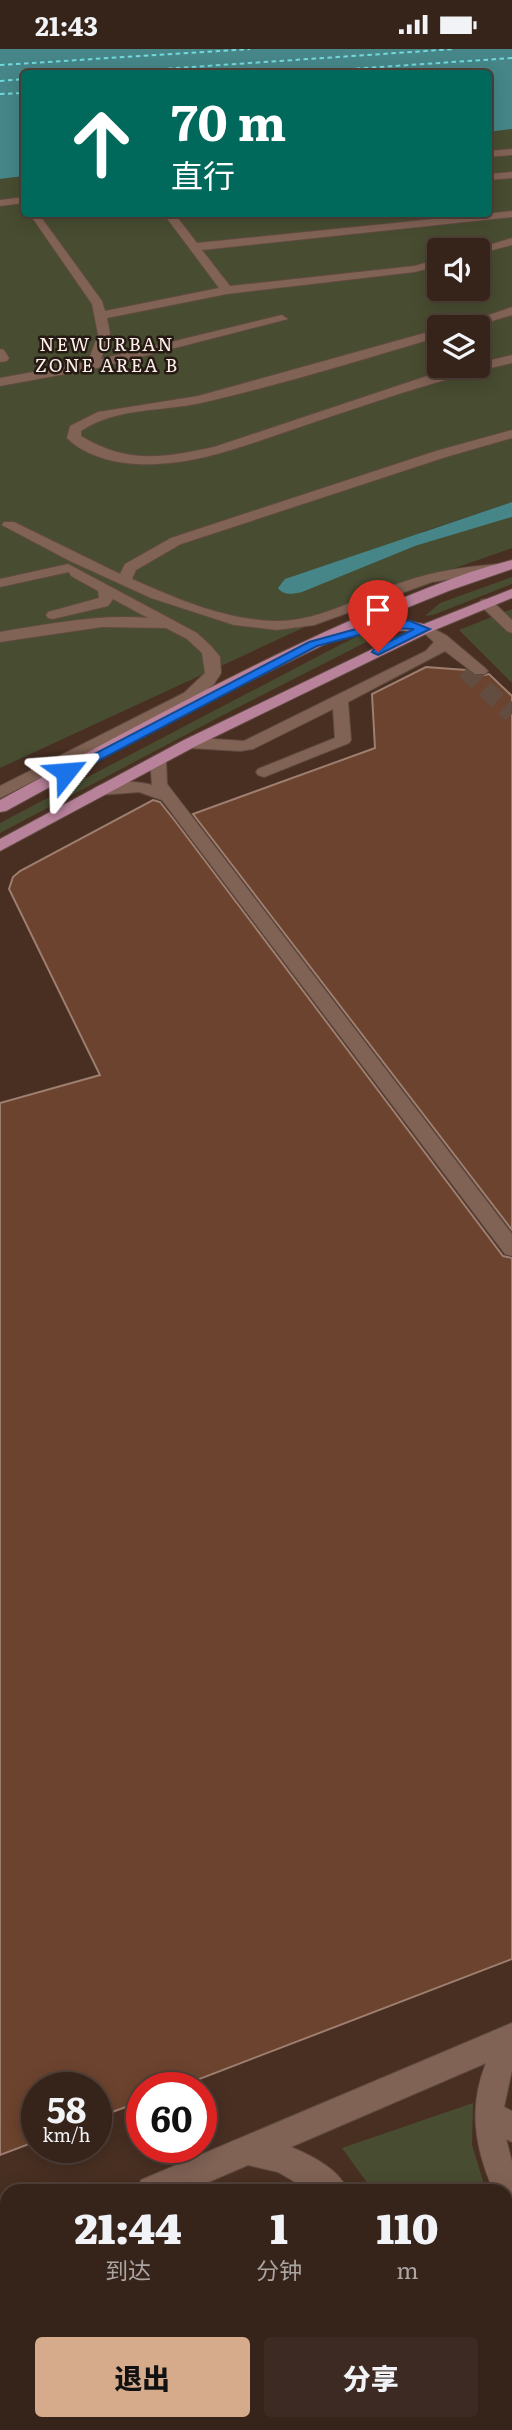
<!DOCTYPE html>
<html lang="zh">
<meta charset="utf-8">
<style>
body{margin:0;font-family:Literata,"Noto Sans SC",serif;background:#3d2b23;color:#f1f3f6;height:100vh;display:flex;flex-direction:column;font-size:26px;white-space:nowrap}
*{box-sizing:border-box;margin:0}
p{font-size:23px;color:#aaa4a2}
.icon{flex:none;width:38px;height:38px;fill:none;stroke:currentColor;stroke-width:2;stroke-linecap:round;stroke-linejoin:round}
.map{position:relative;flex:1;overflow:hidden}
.panel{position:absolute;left:0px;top:2135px;width:513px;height:247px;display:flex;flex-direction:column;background:#36231a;border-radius:21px 21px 0 0;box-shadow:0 4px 18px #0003,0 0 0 2px #504039}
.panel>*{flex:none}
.guide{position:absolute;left:21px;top:21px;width:471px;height:147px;border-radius:7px;box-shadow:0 4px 18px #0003,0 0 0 2px #504039;background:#00695c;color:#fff;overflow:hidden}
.tools{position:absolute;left:427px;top:189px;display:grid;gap:14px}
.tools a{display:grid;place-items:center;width:63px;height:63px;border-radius:7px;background:#36231a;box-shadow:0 4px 18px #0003,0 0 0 2px #504039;font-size:35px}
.speed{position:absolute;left:21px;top:2023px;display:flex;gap:14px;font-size:35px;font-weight:700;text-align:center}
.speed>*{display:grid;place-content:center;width:91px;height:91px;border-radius:50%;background:#36231a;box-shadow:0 4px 18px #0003,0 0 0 2px #504039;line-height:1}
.speed small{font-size:18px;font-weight:400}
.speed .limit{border:10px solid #d22;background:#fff;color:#111}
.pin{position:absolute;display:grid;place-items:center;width:60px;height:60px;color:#fff;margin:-72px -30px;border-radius:50% 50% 50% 0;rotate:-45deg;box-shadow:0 0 7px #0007}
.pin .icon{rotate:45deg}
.me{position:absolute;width:77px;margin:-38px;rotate:62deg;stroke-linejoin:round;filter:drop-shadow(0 0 5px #0008)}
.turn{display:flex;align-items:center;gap:24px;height:147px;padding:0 35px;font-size:32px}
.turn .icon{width:91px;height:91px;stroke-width:2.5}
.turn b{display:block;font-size:49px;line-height:60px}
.eta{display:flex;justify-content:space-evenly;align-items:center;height:119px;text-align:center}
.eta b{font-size:42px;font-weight:800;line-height:49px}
.action{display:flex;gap:14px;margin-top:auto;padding:14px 35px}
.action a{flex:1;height:80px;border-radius:7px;background:#d6ab8b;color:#111;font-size:28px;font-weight:800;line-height:80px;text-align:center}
.action a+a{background:#3d2b23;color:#f1f3f6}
.status{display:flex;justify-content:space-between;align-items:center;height:49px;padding:0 35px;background:#36231a;direction:ltr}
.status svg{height:19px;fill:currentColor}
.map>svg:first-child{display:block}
.green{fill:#484d31;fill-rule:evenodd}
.water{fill:#468688}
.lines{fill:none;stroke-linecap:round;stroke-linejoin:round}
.ferry{stroke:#72d8db;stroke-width:2;stroke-dasharray:4.5 3.5;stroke-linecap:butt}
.building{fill:#6c432e;stroke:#9d7e6f;stroke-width:2}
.minor-tunnel{stroke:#634c40;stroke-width:18;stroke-dasharray:18 9;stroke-linecap:butt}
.minor-casing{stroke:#604a40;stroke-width:2}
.major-casing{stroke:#604a40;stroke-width:2}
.minor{fill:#816355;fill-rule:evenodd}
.major{fill:#b8829b;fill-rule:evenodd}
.route{fill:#1a73e8;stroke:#114b97;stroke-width:2}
.labels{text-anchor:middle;stroke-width:5;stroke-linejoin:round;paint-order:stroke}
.far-quarter-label{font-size:18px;letter-spacing:2px;fill:#fef0e9;stroke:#261a14}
</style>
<div class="status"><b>21:43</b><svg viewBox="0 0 49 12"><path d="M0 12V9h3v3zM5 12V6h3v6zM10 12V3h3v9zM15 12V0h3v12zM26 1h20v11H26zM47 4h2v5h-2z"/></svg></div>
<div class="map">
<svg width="512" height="2381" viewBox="0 0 512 2381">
<rect width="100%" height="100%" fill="#482f22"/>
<path class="green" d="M512,80V453L422,483L415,497L512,468V499L359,553L0,719V130L24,127V164H488V83ZM439,201H478V240H439ZM439,278H478V317H439Z
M512,528V535L433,566L425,567L440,554Z
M512,560V634L459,581Z
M373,584L378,586L376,588L227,664L0,784V774L332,600L360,586Z
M473,2054L472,2096L486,2142H373L342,2099Z"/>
<path class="water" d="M0,0H512V80L488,83V24H24V127L0,130Z
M512,453V468L415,497L302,543C292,545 284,547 278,539L285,530Z"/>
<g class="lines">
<path class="ferry" d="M0,16L250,0
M104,24L455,0
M292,24L512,9
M0,32L24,30
M0,45L24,44"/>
</g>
<path class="building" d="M426,618L466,621L475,628L489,625L512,647V1181L193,765L375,699L372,645Z
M153,751L160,753L175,772L503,1207L512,1209V1910L176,2039H142V2052L96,2069V2039H37V2092L0,2106V1054L100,1026L9,840L13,828L20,822Z"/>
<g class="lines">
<path class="minor-tunnel" d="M465,621L512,665"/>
<g class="minor-casing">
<path id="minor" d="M512,100V106L488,108V102Z
M512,123V129L488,131V125Z
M24,148V154L0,157V151Z
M512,162V168L202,201L230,237L414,217L439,210V217L415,223L227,245L107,269L110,285L101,310L282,266L288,270L93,320L0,337V329L88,313L98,285L92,255L29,164H38L102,252L105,262L219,239L163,164H174L197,194Z
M512,189V196L478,205V201H473Z
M512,258V266L472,278H454Z
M439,280V288C360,311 281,336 201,354C160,363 117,358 81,382V387C127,415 163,409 214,398L448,320L478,317V314L512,306V314C438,330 368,355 297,379C252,394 206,413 157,415C128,417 89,411 67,389L70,377L98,363L198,347Z
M0,300L4,301L9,309L7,312L0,313Z
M512,381V389L446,408L181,495L136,521L132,530C177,550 226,571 275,572C320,573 362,546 403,533C434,522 466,518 498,515L505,519L498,523L432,533L314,576L277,581L234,576L151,549L70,512L2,476L4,473H14L120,525L125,515L171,489L436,402Z
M68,515L197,584L212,598L220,608L221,624L214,635L196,650L0,749V737L184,644L205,624L202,604L187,590L166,579L102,578L0,593V583C49,575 98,565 148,569L113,550L108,557L53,570L48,569L46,566L48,563L99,549L98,542L71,527L69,523L0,538V530Z
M486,550L491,551L512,571V584L507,582L481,557L479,554L481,551Z
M432,579L447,587L485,619L488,622L485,625H475L445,602L348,653L351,691L349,694L264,728L258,726L256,723L258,720L335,689L333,660L253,700L240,702L190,699L182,694L184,691L197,689L244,692L426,602L434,593L424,584Z
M158,706L166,711L167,735L512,1185V1207L505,1205L162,751L139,743L100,746L92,741C103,730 137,732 152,736L150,711Z
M512,1974V2021L504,2058L512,2062V2093L506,2090L512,2113V2161L506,2159V2142H494L492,2138C474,2095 469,2057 486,2014L291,2098C312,2107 339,2120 348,2142H310L278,2123L248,2116L188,2142H137L141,2131Z
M7,2189V2220L0,2222V2191Z
M512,2272V2306L506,2309V2275Z
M7,2323V2355L0,2358V2326Z
M66,2375H109L107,2381H64Z
M311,2375H347L345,2381H309Z
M365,2375H404L402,2381H363Z"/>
</g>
<g class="major-casing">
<path id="major" d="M512,511V520L451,541L369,574L398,570L424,575L512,540V549L430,583L196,697L0,802V790L184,691L410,582C393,579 368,589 354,581L192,660L6,762L0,763V751C114,689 228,626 347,573C400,550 456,525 512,511Z"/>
</g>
<use href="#minor" class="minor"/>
<use href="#major" class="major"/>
</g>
<path class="route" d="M410,572L430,580L378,606L372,603L374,600L414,580L385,579L317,597L71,726L66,727L60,723L309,593L385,572Z"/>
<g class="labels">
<g class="far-quarter-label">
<text x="107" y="302">NEW URBAN<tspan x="107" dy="21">ZONE AREA B</tspan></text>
</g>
</g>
</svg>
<div class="tools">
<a><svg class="icon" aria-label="sound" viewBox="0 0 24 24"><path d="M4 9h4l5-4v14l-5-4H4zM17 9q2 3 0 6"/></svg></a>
<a><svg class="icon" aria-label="layers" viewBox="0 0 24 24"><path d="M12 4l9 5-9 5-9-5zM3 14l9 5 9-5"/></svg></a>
</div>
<div class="speed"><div>58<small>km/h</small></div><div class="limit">60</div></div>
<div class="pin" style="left:378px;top:603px;background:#d93025"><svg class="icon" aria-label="arrive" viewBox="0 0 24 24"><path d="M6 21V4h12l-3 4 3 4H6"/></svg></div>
<svg class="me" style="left:66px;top:723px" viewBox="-20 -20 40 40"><path d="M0-17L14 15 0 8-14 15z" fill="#1a73e8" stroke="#fff" stroke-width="4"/></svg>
<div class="guide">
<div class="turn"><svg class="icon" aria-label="ahead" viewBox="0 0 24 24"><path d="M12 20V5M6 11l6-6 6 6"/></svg><div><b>70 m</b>直行</div></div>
</div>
<section class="panel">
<div class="eta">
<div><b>21:44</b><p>到达</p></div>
<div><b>1</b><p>分钟</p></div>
<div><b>110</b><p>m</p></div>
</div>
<div class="action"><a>退出</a><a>分享</a></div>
</section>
</div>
